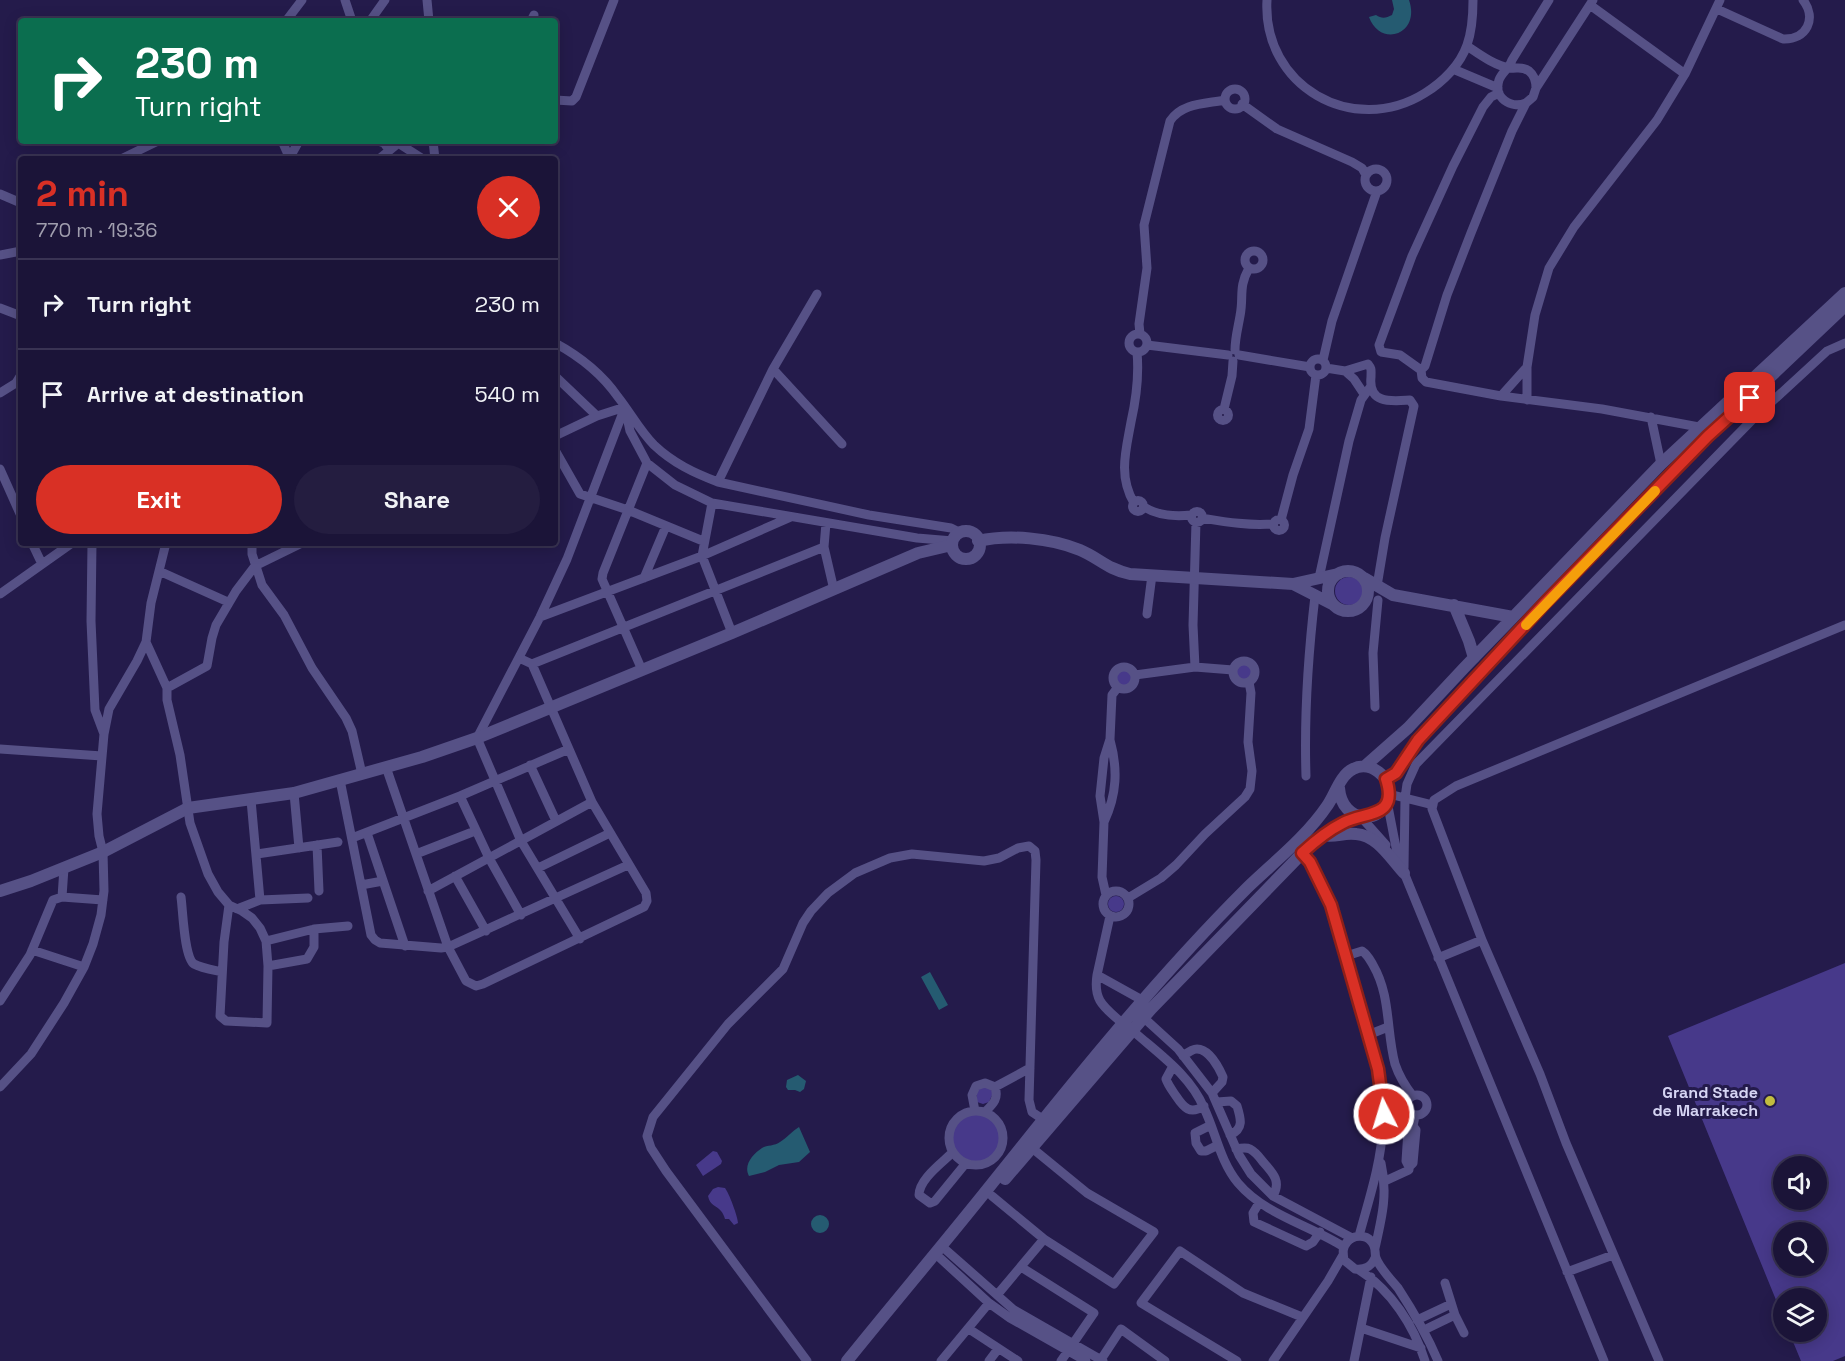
<!DOCTYPE html>
<meta charset="utf-8">
<style>
body{margin:0;font-family:"Space Grotesk",sans-serif;background:#241d40;color:#f1f3f6;height:100vh;display:flex;flex-direction:column;font-size:22px;white-space:nowrap}
*{box-sizing:border-box;margin:0}
p{font-size:20px;color:#a09eae}
.icon{flex:none;width:33px;height:33px;fill:none;stroke:currentColor;stroke-width:2;stroke-linecap:round;stroke-linejoin:round}
.map{position:relative;flex:1;overflow:hidden}
.details{position:absolute;left:18px;top:156px;width:540px;height:390px;display:flex;flex-direction:column;background:#1b1438;border-radius:6px;box-shadow:0 3px 15px #0003,0 0 0 2px #393353}
.details>*{flex:none}
.top-card{position:absolute;left:18px;top:18px;width:540px;height:126px;border-radius:6px;box-shadow:0 3px 15px #0003,0 0 0 2px #393353;background:#0b6e4f;color:#fff;overflow:hidden}
.controls{position:absolute;left:1773px;top:1156px;display:grid;gap:12px}
.controls a{display:grid;place-items:center;width:54px;height:54px;border-radius:50%;background:#1b1438;box-shadow:0 3px 15px #0003,0 0 0 2px #393353;font-size:30px}
.pin{position:absolute;display:grid;place-items:center;width:51px;height:51px;color:#fff;margin:-26px;border-radius:12px;box-shadow:0 3px 9px #0006}
.me{position:absolute;width:66px;margin:-33px;rotate:355deg;stroke-linejoin:round;filter:drop-shadow(0 0 4px #0008)}
.turn{display:flex;align-items:center;gap:21px;height:126px;padding:0 18px;font-size:27px}
.turn .icon{width:78px;height:78px;stroke-width:2.5}
.turn b{display:block;font-size:42px;line-height:51px}
.round{display:grid;place-items:center;flex:none;width:63px;height:63px;border-radius:32px;background:#241d40}
.head{display:flex;align-items:center;justify-content:space-between;height:102px;padding:0 18px}
h1{font-size:36px;font-weight:600;line-height:45px;color:#d93025}
.button{display:flex;gap:12px;margin-top:auto;padding:12px 18px}
.button a{flex:1;height:69px;border-radius:36px;background:#d93025;color:#fff;font-size:24px;font-weight:600;line-height:69px;text-align:center}
.button a+a{background:#241d40;color:#f1f3f6}
ul{padding:0;list-style:none}
li{display:flex;align-items:center;gap:18px;height:90px;padding:0 18px;border-top:2px solid #393353}
li div{flex:1}
li b{display:block;font-size:22px}
li em{font-style:normal}
.map>svg:first-child{display:block}
.green{fill:#47398a;fill-rule:evenodd}
.water{fill:#255b71}
.lines{fill:none;stroke-linecap:round;stroke-linejoin:round}
.minor{stroke:#565186;stroke-width:9}
.tertiary{stroke:#565186;stroke-width:12}
.route-casing{stroke:#8d1f18;stroke-width:15}
.route{stroke:#d93025;stroke-width:10}
.slow{stroke:#f59e0b;stroke-width:10}
.poi-dot{fill:#c2bd3f;stroke:#241b4b;stroke-width:2}
.labels{text-anchor:middle;stroke-width:6;stroke-linejoin:round;paint-order:stroke}
.poi-label{font-size:16px;font-weight:bold;fill:#d5d4f3;stroke:#241b4b;text-anchor:end}
</style>
<div class="map">
<svg width="1845" height="1361" viewBox="0 0 1845 1361">
<rect width="100%" height="100%" fill="#241b4b"/>
<path class="green" d="M1335 591a14 14 0 1 1 28 0a14 14 0 1 1-28 0Z
M1236 672a8 8 0 1 1 16 0a8 8 0 1 1-16 0Z
M1116 678a8 8 0 1 1 16 0a8 8 0 1 1-16 0Z
M1108 904a8 8 0 1 1 16 0a8 8 0 1 1-16 0Z
M1845,963V1356L1833,1361H1801L1789,1332H1816V1299H1784L1783,1317L1668,1036ZM1784,1167H1816V1200H1784ZM1784,1233H1816V1266H1784Z
M990,1087L993,1093L989,1102L983,1104L977,1102L976,1088Z
M952 1138a24 24 0 1 1 48 0a24 24 0 1 1-48 0Z
M713,1151L717,1152L722,1161L721,1164L703,1176L696,1165Z
M718,1187L725,1188C729,1193 738,1217 738,1223L734,1225L729,1219H725C724,1216 723,1213 721,1211C716,1205 710,1206 708,1196L713,1189Z"/>
<path class="water" d="M1392,0H1409C1421,35 1380,48 1369,17L1376,15C1382,19 1386,18 1392,15L1394,9Z
M930,972L948,1005L939,1010L921,977Z
M798,1075L806,1081L804,1089L800,1092L795,1090H788L786,1087L787,1080Z
M799,1127L810,1152L799,1162L779,1165L765,1172L749,1176C743,1165 753,1154 762,1148C767,1145 775,1146 780,1142C787,1138 792,1131 799,1127Z
M811 1224a9 9 0 1 1 18 0a9 9 0 1 1-18 0Z"/>
<g class="lines">
<path class="minor" d="M345,0L352,21
M427,0L429,21
M1267,0C1262,86 1353,138 1425,93C1443,82 1460,65 1467,45C1472,31 1473,15 1473,0
M1593,0L1536,88L1533,97L1526,103L1512,131L1471,233L1447,295L1425,366L1421,370L1422,378L1426,382L1501,396L1602,409L1699,427
M1590,5L1685,74
M1717,9L1783,39C1807,40 1817,18 1803,0
M286,21L302,0
M370,21L385,0
M531,21L534,15
M1467,46C1479,54 1495,66 1510,68C1517,69 1522,66 1529,71C1534,75 1536,81 1536,88
M1453,69L1498,88
M1225 99a10 10 0 1 1 20 0a10 10 0 1 1-20 0Z
M555,100L572,101L576,97L614,0
M1526,103C1511,109 1493,98 1499,80C1502,72 1509,69 1512,60L1549,0
M1242,104L1277,129L1352,162L1362,168L1366,175
M282,141L290,159
M378,141L384,143L389,150
M433,141L435,159
M398,143L423,159
M290,157L299,141
M121,159L158,141
M379,159L401,141
M1365 180a11 11 0 1 1 22 0a11 11 0 1 1-22 0Z
M0,194L21,203
M1245 260a9 9 0 1 1 18 0a9 9 0 1 1-18 0Z
M0,255L21,251
M0,308L21,316
M1140,334L1139,324L1147,268L1144,225L1170,121C1182,103 1205,104 1225,100
M1129 343a9 9 0 1 1 18 0a9 9 0 1 1-18 0Z
M555,343C579,356 602,374 618,397C630,412 640,431 654,445C673,463 694,473 718,482L869,515L951,528L961,533
M1147,345L1228,355
M1235,350C1235,338 1238,328 1240,316C1244,296 1238,288 1249,268
M1239,355L1310,367
M1310 367a8 8 0 1 1 16 0a8 8 0 1 1-16 0Z
M1323,360L1332,321L1377,191
M1326,368L1345,371L1368,364C1372,369 1371,370 1371,377C1368,405 1393,401 1410,400L1414,406L1385,538L1377,586
M773,369L842,444
M1421,370L1400,355L1381,352L1379,345L1412,256L1453,166L1483,107L1491,97L1499,93
M1345,371L1354,379L1364,394
M555,376L597,416
M0,393L16,383L21,375
M1501,396L1527,367
M1527,400V367L1535,315L1549,268L1574,227L1657,120L1685,74L1720,0
M1224,409L1232,376L1233,361
M1217.5 415a5.5 5.5 0 1 1 11 0a5.5 5.5 0 1 1-11 0Z
M626,412L630,431L647,463L675,485L712,503L917,538L953,541
M1651,417L1661,464
M555,436L597,416L625,407
M555,450L580,494L628,510L703,541
M0,469L21,516
M718,482L773,369L817,294
M1132.5 506a5.5 5.5 0 1 1 11 0a5.5 5.5 0 1 1-11 0Z
M712,503L702,556L732,633
M1134,503C1118,476 1126,450 1131,422C1136,400 1139,374 1137,352
M1144,507C1159,516 1174,517 1191,515
M1191.5 517a5.5 5.5 0 1 1 11 0a5.5 5.5 0 1 1-11 0Z
M1202,518C1226,522 1249,526 1273,524
M1273.5 525a5.5 5.5 0 1 1 11 0a5.5 5.5 0 1 1-11 0Z
M1281,520L1293,475L1309,429L1316,375
M826,523L824,547L834,590
M32,543L42,564
M252,543V554L262,585L284,615L312,668L346,718L352,731L362,774
M159,571L228,602
M644,578L666,526
M1319,578L1349,441L1361,400L1371,386
M0,594L72,543
M1147,614L1152,575
M540,617L702,556L791,517
M146,642L167,688V700L180,755L190,823L208,874L218,892L229,905L242,911L252,918L260,928L266,941L268,966L267,1023L226,1021L220,1016L224,942L229,905
M1233 672a11 11 0 1 1 22 0a11 11 0 1 1-22 0Z
M532,664L824,547
M1113 678a11 11 0 1 1 22 0a11 11 0 1 1-22 0Z
M1195,667L1193,625L1196,522
M642,670L602,579L603,573L647,463
M1135,675L1195,667L1233,670
M167,688L207,666L212,638L216,625L236,591L255,566L302,543
M1375,707L1373,653L1378,600
M104,734L109,709L137,661L146,642L151,603L166,543
M0,749L102,756
M530,765L556,821
M386,767L448,947L466,981L476,986L483,984L644,907L647,901L646,893L592,802L532,664L519,658
M1306,776C1304,715 1308,656 1315,596
M340,780L371,935L375,940L380,943L441,948L448,947L628,865
M294,793L299,848
M1389,794L1405,798L1407,784L1416,764L1753,419L1827,351L1845,343
M460,796L489,858L521,915
M1387,801L1398,858L1604,1361
M1361,817L1386,845
M1104,822C1117,794 1118,769 1110,740
M367,833L405,946
M352,838L460,796L569,749
M317,845L319,891
M1302,853C1334,888 1345,952 1357,997C1369,1039 1386,1081 1383,1125C1381,1164 1369,1199 1359,1236
M257,854L338,842
M416,854L475,831
M538,868L610,833
M1404,868L1405,798L1433,805
M455,876L486,931
M361,885L383,881
M1103 904a13 13 0 1 1 26 0a13 13 0 1 1-26 0Z
M428,891L592,802
M1106,895L1102,877L1104,822L1100,796L1104,758L1110,739L1112,695L1118,687
M62,897L103,900
M181,897C183,911 184,957 194,964C201,968 213,970 222,972
M1128,898L1161,878L1176,865L1205,834L1245,797L1250,789L1252,771L1248,742L1251,693L1249,682
M260,900L308,898
M237,909L260,900L251,800
M580,939L521,841L477,738L540,617L567,559L625,407
M266,941L314,929L348,926
M32,950L84,967
M1346,956L1362,951C1368,955 1370,960 1373,965C1391,996 1386,1030 1395,1064C1399,1076 1405,1086 1413,1096
M1438,958L1482,940
M268,966L307,959L314,947V929
M1097,975L1110,916
M0,1001L30,955L53,900L62,897L64,868
M1144,1018L1178,1049L1212,1093L1239,1155L1251,1174L1273,1196L1352,1238
M1122,1023C1104,1007 1093,1001 1097,975L1142,1000
M1133,1031C1159,1054 1190,1075 1204,1108C1216,1133 1220,1161 1238,1183C1265,1215 1310,1225 1344,1247
M1368,1035L1388,1027
M1183,1056C1187,1053 1192,1049 1197,1049C1209,1049 1219,1068 1223,1077L1222,1082L1212,1093
M1173,1066L1166,1079C1168,1085 1172,1090 1176,1096C1184,1108 1190,1115 1204,1106
M0,1087L31,1054L64,1003L84,967L93,944L101,915L104,891L103,852L99,836L97,814L104,734L95,710L91,621L92,543
M1407 1105a10 10 0 1 1 20 0a10 10 0 1 1-20 0Z
M1217,1102L1231,1101L1237,1106C1241,1119 1244,1129 1230,1135
M975,1111L972,1095L976,1086L985,1083L995,1087L1030,1068
M949 1138a27 27 0 1 1 54 0a27 27 0 1 1-54 0Z
M985,1112C993,1104 999,1099 995,1087
M1384,1114L1407,1105
M1211,1125L1195,1133L1196,1143L1201,1151H1206L1218,1145
M1383,1125L1412,1115
M1236,1149C1241,1148 1246,1147 1250,1149C1256,1152 1260,1158 1264,1163C1274,1174 1281,1182 1273,1196
M953,1152C942,1163 919,1179 919,1195L930,1203L935,1201L966,1163
M1409,1167L1406,1161L1408,1130L1413,1126
M1385,1181L1409,1170V1167L1413,1163L1416,1130L1413,1126L1415,1116
M992,1196L1044,1239L1114,1284L1154,1232L1087,1193L1032,1148
M1259,1203L1253,1213L1254,1222L1306,1246L1313,1242L1320,1232
M1375,1248C1382,1217 1388,1194 1381,1163
M946,1250L1014,1310L1103,1361
M940,1258L989,1303L1010,1318L1086,1361
M1375,1258C1371,1267 1365,1270 1355,1269L1344,1260C1343,1253 1342,1248 1347,1242C1353,1235 1365,1234 1371,1241C1377,1247 1374,1252 1376,1258C1379,1267 1392,1281 1398,1288C1413,1311 1427,1335 1438,1361
M1021,1267L1094,1313L1061,1361
M1359,1270C1391,1290 1414,1326 1425,1361
M1567,1272L1613,1255
M1445,1283L1455,1315L1464,1333
M997,1295L1044,1239
M1417,1320L1451,1304
M1361,1328L1421,1348
M969,1329L1018,1361
M1424,1330L1455,1315
M807,1361L666,1171L651,1148L647,1136L653,1117L728,1024L783,969L803,923L811,911L828,893L855,873L890,858L912,854L984,861L999,858L1018,848L1029,846L1035,851L1036,860L1029,1100L1032,1112L1044,1120
M941,1361L989,1303
M989,1361L998,1349
M1100,1361L1121,1329L1165,1361
M1237,1361L1141,1303L1180,1251L1243,1293L1302,1317
M1273,1361L1328,1281L1343,1255
M1354,1361L1371,1277
M1659,1361L1566,1143L1540,1074L1482,940L1432,809L1434,800L1456,786L1845,625"/>
<path class="tertiary" d="M952 545a14 14 0 1 1 28 0a14 14 0 1 1-28 0Z
M978,541C1009,534 1051,538 1080,550C1099,558 1107,569 1130,574L1293,584L1338,574
M1328 591a20 20 0 1 1 40 0a20 20 0 1 1-40 0Z
M1364,578L1393,595L1513,617
M1293,584L1332,604
M1454,605L1469,641L1474,658
M1365,766L1408,728L1464,668L1661,464L1845,293
M1386,779L1396,773L1418,740L1546,602L1708,436L1845,306
M1322,835C1336,838 1343,832 1356,834C1377,835 1391,859 1404,873
M0,891L31,881L103,852L188,808L294,793L422,757L477,738L732,633L918,553L952,545
M1005,1179L1151,1009L1315,840L1342,823L1357,816
M847,1361C897,1299 948,1239 998,1176C1077,1077 1157,978 1247,888C1274,862 1306,837 1327,806C1335,795 1340,775 1353,769C1370,760 1392,777 1389,796C1384,825 1342,825 1339,788"/>
</g>
<g class="lines">
<g class="route-casing">
<path id="route" d="M1384,1114L1378,1069L1331,905L1310,862L1302,853C1315,841 1327,831 1343,823C1365,811 1399,819 1386,779L1396,773L1418,740L1546,602L1708,436L1750,398"/>
</g>
<use href="#route" class="route"/>
<path class="slow" d="M1526,625L1655,491"/>
</g>
<circle class="poi-dot" cx="1770" cy="1101" r="6"/>
<g class="labels">
<g class="poi-label">
<text x="1758" y="1098">Grand Stade<tspan x="1758" dy="18">de Marrakech</tspan></text>
</g>
</g>
</svg>
<div class="controls">
<a><svg class="icon" aria-label="sound" viewBox="0 0 24 24"><path d="M4 9h4l5-4v14l-5-4H4zM17 9q2 3 0 6"/></svg></a>
<a><svg class="icon" aria-label="search" viewBox="0 0 24 24"><circle cx="10" cy="10" r="6"/><path d="M15 15l6 6"/></svg></a>
<a><svg class="icon" aria-label="layers" viewBox="0 0 24 24"><path d="M12 4l9 5-9 5-9-5zM3 14l9 5 9-5"/></svg></a>
</div>
<div class="pin" style="left:1750px;top:398px;background:#d93025"><svg class="icon" aria-label="arrive" viewBox="0 0 24 24"><path d="M6 21V4h12l-3 4 3 4H6"/></svg></div>
<svg class="me" style="left:1384px;top:1114px" viewBox="-20 -20 40 40"><circle r="17" fill="#d93025" stroke="#fff" stroke-width="3"/><path d="M0-11L8 9 0 5-8 9z" fill="#fff"/></svg>
<div class="top-card">
<div class="turn"><svg class="icon" aria-label="right" viewBox="0 0 24 24"><path d="M7 20v-9h11M14 6l5 5-5 5"/></svg><div><b>230 m</b>Turn right</div></div>
</div>
<section class="details">
<div class="head"><div><h1>2 min</h1><p>770 m · 19:36</p></div><a class="round" style="background:#d93025;color:#fff"><svg class="icon" aria-label="close" viewBox="0 0 24 24"><path d="M6 6l12 12M18 6L6 18"/></svg></a></div>
<ul>
<li><svg class="icon" aria-label="right" viewBox="0 0 24 24"><path d="M7 20v-9h11M14 6l5 5-5 5"/></svg><div><b>Turn right</b></div><em>230 m</em></li>
<li><svg class="icon" aria-label="arrive" viewBox="0 0 24 24"><path d="M6 21V4h12l-3 4 3 4H6"/></svg><div><b>Arrive at destination</b></div><em>540 m</em></li>
</ul>
<div class="button"><a>Exit</a><a>Share</a></div>
</section>
</div>
